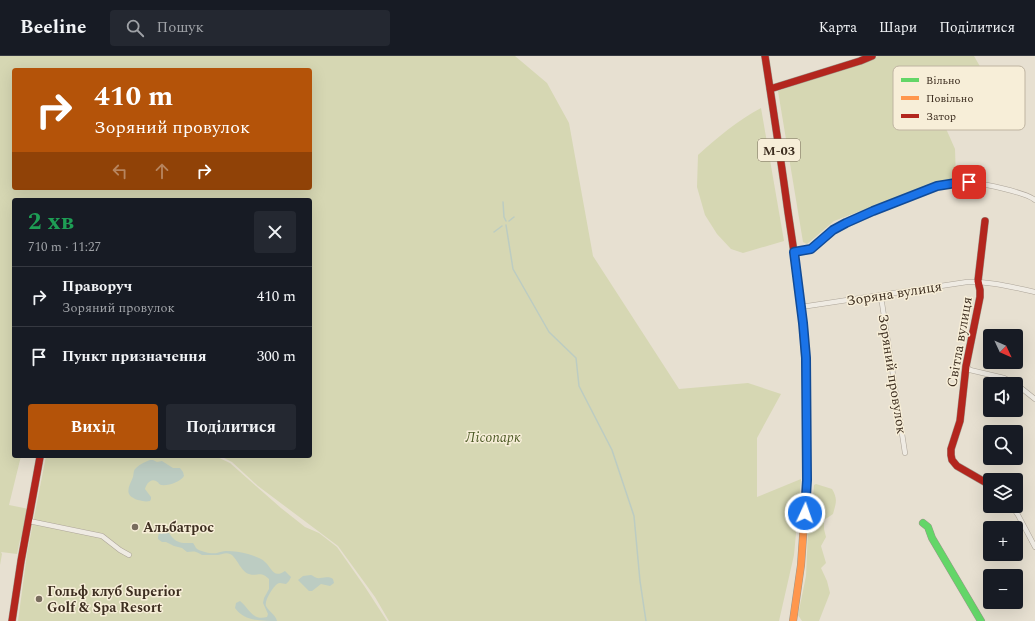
<!DOCTYPE html>
<html lang="uk">
<meta charset="utf-8">
<style>
body{margin:0;font-family:Spectral,serif;background:#242831;color:#f1f3f6;height:100vh;display:flex;flex-direction:column;font-size:15px;white-space:nowrap}
*{box-sizing:border-box;margin:0}
p{font-size:13px;color:#9ea1a6}
.icon{flex:none;width:22px;height:22px;fill:none;stroke:currentColor;stroke-width:2;stroke-linecap:round;stroke-linejoin:round}
.map{position:relative;flex:1;overflow:hidden}
.panel{position:absolute;left:12px;top:142px;width:300px;height:260px;display:flex;flex-direction:column;background:#171b24;border-radius:4px;box-shadow:0 4px 16px #0002}
.panel>*{flex:none}
.guide{position:absolute;left:12px;top:12px;width:300px;height:122px;border-radius:4px;box-shadow:0 4px 16px #0002;background:#b45309;color:#fff;overflow:hidden}
.needle{width:26px;rotate:134deg}
.buttons{position:absolute;left:983px;top:273px;display:grid;gap:8px}
.buttons a{display:grid;place-items:center;width:40px;height:40px;border-radius:4px;background:#171b24;box-shadow:0 4px 16px #0002;font-size:20px}
.pin{position:absolute;display:grid;place-items:center;width:34px;height:34px;color:#fff;margin:-17px;border-radius:8px;box-shadow:0 2px 6px #0006}
.me{position:absolute;width:44px;margin:-22px;rotate:3deg;stroke-linejoin:round;filter:drop-shadow(0 0 3px #0008)}
.turn{display:flex;align-items:center;gap:14px;height:84px;padding:0 16px;font-size:18px}
.turn .icon{width:52px;height:52px;stroke-width:2.5}
.turn b{display:block;font-size:28px;line-height:34px}
.lanes{display:flex;align-items:center;height:38px;padding:0 16px;background:#0003;justify-content:center;gap:20px;direction:ltr}
.lanes .off{opacity:.35}
.round{display:grid;place-items:center;flex:none;width:42px;height:42px;border-radius:4px;background:#242831}
.overview{display:flex;align-items:center;justify-content:space-between;height:68px;padding:0 16px}
h1{font-size:24px;font-weight:700;line-height:30px;color:#1e9e55}
.primary-button{display:flex;gap:8px;margin-top:auto;padding:8px 16px}
.primary-button a{flex:1;height:46px;border-radius:4px;background:#b45309;color:#fff;font-size:16px;font-weight:700;line-height:46px;text-align:center}
.primary-button a+a{background:#242831;color:#f1f3f6}
ul{padding:0;list-style:none}
li{display:flex;align-items:center;gap:12px;height:60px;padding:0 16px;border-top:1px solid #363941}
li div{flex:1}
li b{display:block;font-size:15px}
li em{font-style:normal}
header{display:flex;align-items:center;gap:24px;box-sizing:border-box;height:56px;padding:0 20px;background:#171b24;border-bottom:1px solid #363941}
header strong{font-size:19px}
nav{display:flex;gap:22px;margin-inline-start:auto;font-size:14px}
.search{width:280px;height:36px;background:#242831;display:flex;align-items:center;gap:10px;box-sizing:border-box;padding:0 14px;border-radius:4px;color:#9ea1a6;font-size:15px}
.map>svg:first-child{display:block}
.green{fill:#d6d7b3;fill-rule:evenodd}
.water{fill:#bcccc2}
.lines{fill:none;stroke-linecap:round;stroke-linejoin:round}
.stream{stroke:#bcccc2;stroke-width:1.5}
.street-casing{stroke:#ada599;stroke-width:5.5}
.fast-casing{stroke:#9c958a;stroke-width:8}
.slow-casing{stroke:#9c958a;stroke-width:8}
.jam-casing{stroke:#9c958a;stroke-width:8}
.street{stroke:#efebe3;stroke-width:4.5}
.fast{stroke:#63d668;stroke-width:7}
.slow{stroke:#ff974d;stroke-width:7}
.jam{stroke:#b3261e;stroke-width:7}
.route-casing{stroke:#114b97;stroke-width:10}
.route{stroke:#1a73e8;stroke-width:7}
.poi-dot{fill:#786c5e;stroke:#f7eed8;stroke-width:1.5}
.labels{text-anchor:middle;stroke-width:3;stroke-linejoin:round;paint-order:stroke}
.shield{fill:#f7eed8;stroke:#756857;stroke-width:1}
.shield-label{font-size:13px;font-weight:bold;fill:#3d2e20}
.street-label{font-size:14px;fill:#3d2e20;stroke:#f7eed8}
.park-label{font-size:14px;font-style:italic;fill:#4d5a26;stroke:#f7eed8}
.poi-label{font-size:14px;font-weight:bold;fill:#3d2e20;stroke:#f7eed8;text-anchor:start}
.key{fill:#f7eed8;stroke:#bfb4a1;stroke-width:1}
.key-label{font-size:11px;fill:#3d2e20}
</style>
<header>
<strong>Beeline</strong>
<div class="search"><svg class="icon" aria-label="search" viewBox="0 0 24 24"><circle cx="10" cy="10" r="6"/><path d="M15 15l6 6"/></svg>Пошук</div>
<nav><a>Карта</a><a>Шари</a><a>Поділитися</a></nav>
</header>
<div class="map">
<svg width="1035" height="565" viewBox="0 0 1035 565">
<rect width="100%" height="100%" fill="#e7e0d1"/>
<path class="green" d="M0,0H515L547,27L569,67L593,200L679,333L748,327L781,338L757,382V441L801,423L794,499L779,565H389L375,541L338,490L258,430L232,406L220,400H310V144H14V400H21L9,449L29,453L24,480L20,484L17,498L1,496L2,498L0,509ZM14,14H310V132H14Z
M878,0H974L986,21L936,50L955,93L956,123L911,136L834,165L807,188L803,186L778,35Z
M761,52L784,185L743,197L731,193L717,178L705,159L697,131L698,99C718,81 738,64 761,52Z
M46,400H215L230,407L281,452L305,471L319,477L337,491L365,531L387,565H18L27,498Z
M816,428L832,433C838,443 836,447 833,458L824,464V473L826,481L821,490L826,507L821,512L827,525L830,537L819,565H802L798,559L806,520L808,474L812,453L814,429Z"/>
<path class="water" d="M150,404H153L157,406L162,405L173,412H180L183,416L184,420C180,426 169,430 161,429C157,427 160,427 156,425C150,422 146,429 145,433L151,441V443L150,445C145,446 143,445 138,444C123,439 129,431 133,421C134,417 133,415 136,412C140,408 145,406 150,404Z
M165,475C169,476 170,479 173,482C178,488 186,487 193,487C194,488 195,490 196,492C200,496 212,498 217,497C220,496 223,495 226,495C234,495 241,496 248,498C254,500 261,502 265,506C272,512 273,523 285,515L291,521L289,525L286,528C283,528 280,526 277,528C273,531 264,545 266,550C269,556 276,559 277,565C261,565 244,565 235,552L236,547L240,545C249,552 252,565 267,561L268,558L263,547L264,542L269,533V523C260,514 258,521 249,518C241,516 236,500 230,498C226,496 222,498 218,499C216,499 204,499 202,499C200,498 199,497 196,496C193,495 190,496 187,496L182,492L174,490L166,486H162L158,483V481L159,477Z
M311,519C314,520 316,523 320,522C326,522 328,520 333,523L334,527L330,530L321,528L312,535H309L298,524L303,520Z"/>
<g class="lines">
<path class="stream" d="M503,146L504,161L506,165
M509,165L514,161
M506,169L513,213L549,276L576,302L579,330L612,394L634,460L640,525L646,565
M494,176L502,170"/>
<g class="street-casing">
<path id="street" d="M794,196L811,193L833,174L860,160L937,130L963,126H969C984,128 1025,136 1035,144
M879,239L882,247L905,397
M801,251L967,226C990,225 1012,231 1035,236
M966,310L970,314L1004,322L1015,328
M1016,328L1035,343
M1012,450L1018,459L1035,491
M29,465L102,480L120,494L129,499"/>
</g>
<g class="fast-casing">
<path id="fast" d="M923,467L928,471L932,482L981,565"/>
</g>
<g class="slow-casing">
<path id="slow" d="M793,565L801,509L807,424L806,334"/>
</g>
<g class="jam-casing">
<path id="jam" d="M765,0C773,52 781,104 788,156C797,215 806,274 806,334
M770,33L860,5L872,0
M985,165L978,225L980,234V241L966,310L960,365L951,393V399L952,404L957,410L990,429
M12,565L21,505L40,401"/>
</g>
<use href="#street" class="street"/>
<use href="#fast" class="fast"/>
<use href="#slow" class="slow"/>
<use href="#jam" class="jam"/>
</g>
<g class="lines">
<g class="route-casing">
<path id="route" d="M805,457L807,424L806,302L803,267L794,196L811,193L833,174L846,167L873,155L937,130L962,126H969"/>
</g>
<use href="#route" class="route"/>
</g>
<g class="poi-dot">
<circle cx="135" cy="471" r="4"/>
<circle cx="39" cy="543" r="4"/>
</g>
<g class="labels">
<rect class="shield" x="758" y="83" width="42" height="22" rx="3"/>
<g class="shield-label">
<text x="779" y="99">М-03</text>
</g>
<g class="street-label">
<text transform="translate(894 237) rotate(-9)" y="5">Зоряна вулиця</text>
<text transform="translate(959 286) rotate(-80)" y="5">Світла вулиця</text>
<text transform="translate(893 318) rotate(81)" y="5">Зоряний провулок</text>
</g>
<g class="park-label">
<text x="493" y="386">Лісопарк</text>
</g>
<g class="poi-label">
<text x="143" y="476">Альбатрос</text>
<text x="47" y="540">Гольф клуб Superior<tspan x="47" dy="16">Golf &amp; Spa Resort</tspan></text>
</g>
</g>
<rect x="893" y="10" width="132" height="64" rx="6" class="key"/>
<rect x="901" y="22" width="18" height="4" fill="#63d668"/>
<rect x="901" y="40" width="18" height="4" fill="#ff974d"/>
<rect x="901" y="58" width="18" height="4" fill="#b3261e"/>
<g class="key-label">
<text x="926" y="28">Вільно</text>
<text x="926" y="46">Повільно</text>
<text x="926" y="64">Затор</text>
</g>
</svg>
<div class="buttons">
<a><svg class="needle" viewBox="-14 -14 28 28"><path d="M0-13l5 13h-10z" fill="#e53935"/><path d="M0 13l5-13h-10z" fill="#9ea1a6"/></svg></a>
<a><svg class="icon" aria-label="sound" viewBox="0 0 24 24"><path d="M4 9h4l5-4v14l-5-4H4zM17 9q2 3 0 6"/></svg></a>
<a><svg class="icon" aria-label="search" viewBox="0 0 24 24"><circle cx="10" cy="10" r="6"/><path d="M15 15l6 6"/></svg></a>
<a><svg class="icon" aria-label="layers" viewBox="0 0 24 24"><path d="M12 4l9 5-9 5-9-5zM3 14l9 5 9-5"/></svg></a>
<a>+</a>
<a>−</a>
</div>
<div class="pin" style="left:969px;top:126px;background:#d93025"><svg class="icon" aria-label="arrive" viewBox="0 0 24 24"><path d="M6 21V4h12l-3 4 3 4H6"/></svg></div>
<svg class="me" style="left:805px;top:457px" viewBox="-20 -20 40 40"><circle r="17" fill="#1a73e8" stroke="#fff" stroke-width="3"/><path d="M0-11L8 9 0 5-8 9z" fill="#fff"/></svg>
<div class="guide">
<div class="turn"><svg class="icon" aria-label="right" viewBox="0 0 24 24"><path d="M7 20v-9h11M14 6l5 5-5 5"/></svg><div><b>410 m</b>Зоряний провулок</div></div>
<div class="lanes"><svg class="icon off" aria-label="left" viewBox="0 0 24 24"><path d="M17 20v-9H6M10 6l-5 5 5 5"/></svg><svg class="icon off" aria-label="ahead" viewBox="0 0 24 24"><path d="M12 20V5M6 11l6-6 6 6"/></svg><svg class="icon" aria-label="right" viewBox="0 0 24 24"><path d="M7 20v-9h11M14 6l5 5-5 5"/></svg></div>
</div>
<section class="panel">
<div class="overview"><div><h1>2 хв</h1><p>710 m · 11:27</p></div><a class="round"><svg class="icon" aria-label="close" viewBox="0 0 24 24"><path d="M6 6l12 12M18 6L6 18"/></svg></a></div>
<ul>
<li><svg class="icon" aria-label="right" viewBox="0 0 24 24"><path d="M7 20v-9h11M14 6l5 5-5 5"/></svg><div><b>Праворуч</b><p>Зоряний провулок</p></div><em>410 m</em></li>
<li><svg class="icon" aria-label="arrive" viewBox="0 0 24 24"><path d="M6 21V4h12l-3 4 3 4H6"/></svg><div><b>Пункт призначення</b></div><em>300 m</em></li>
</ul>
<div class="primary-button"><a>Вихід</a><a>Поділитися</a></div>
</section>
</div>
